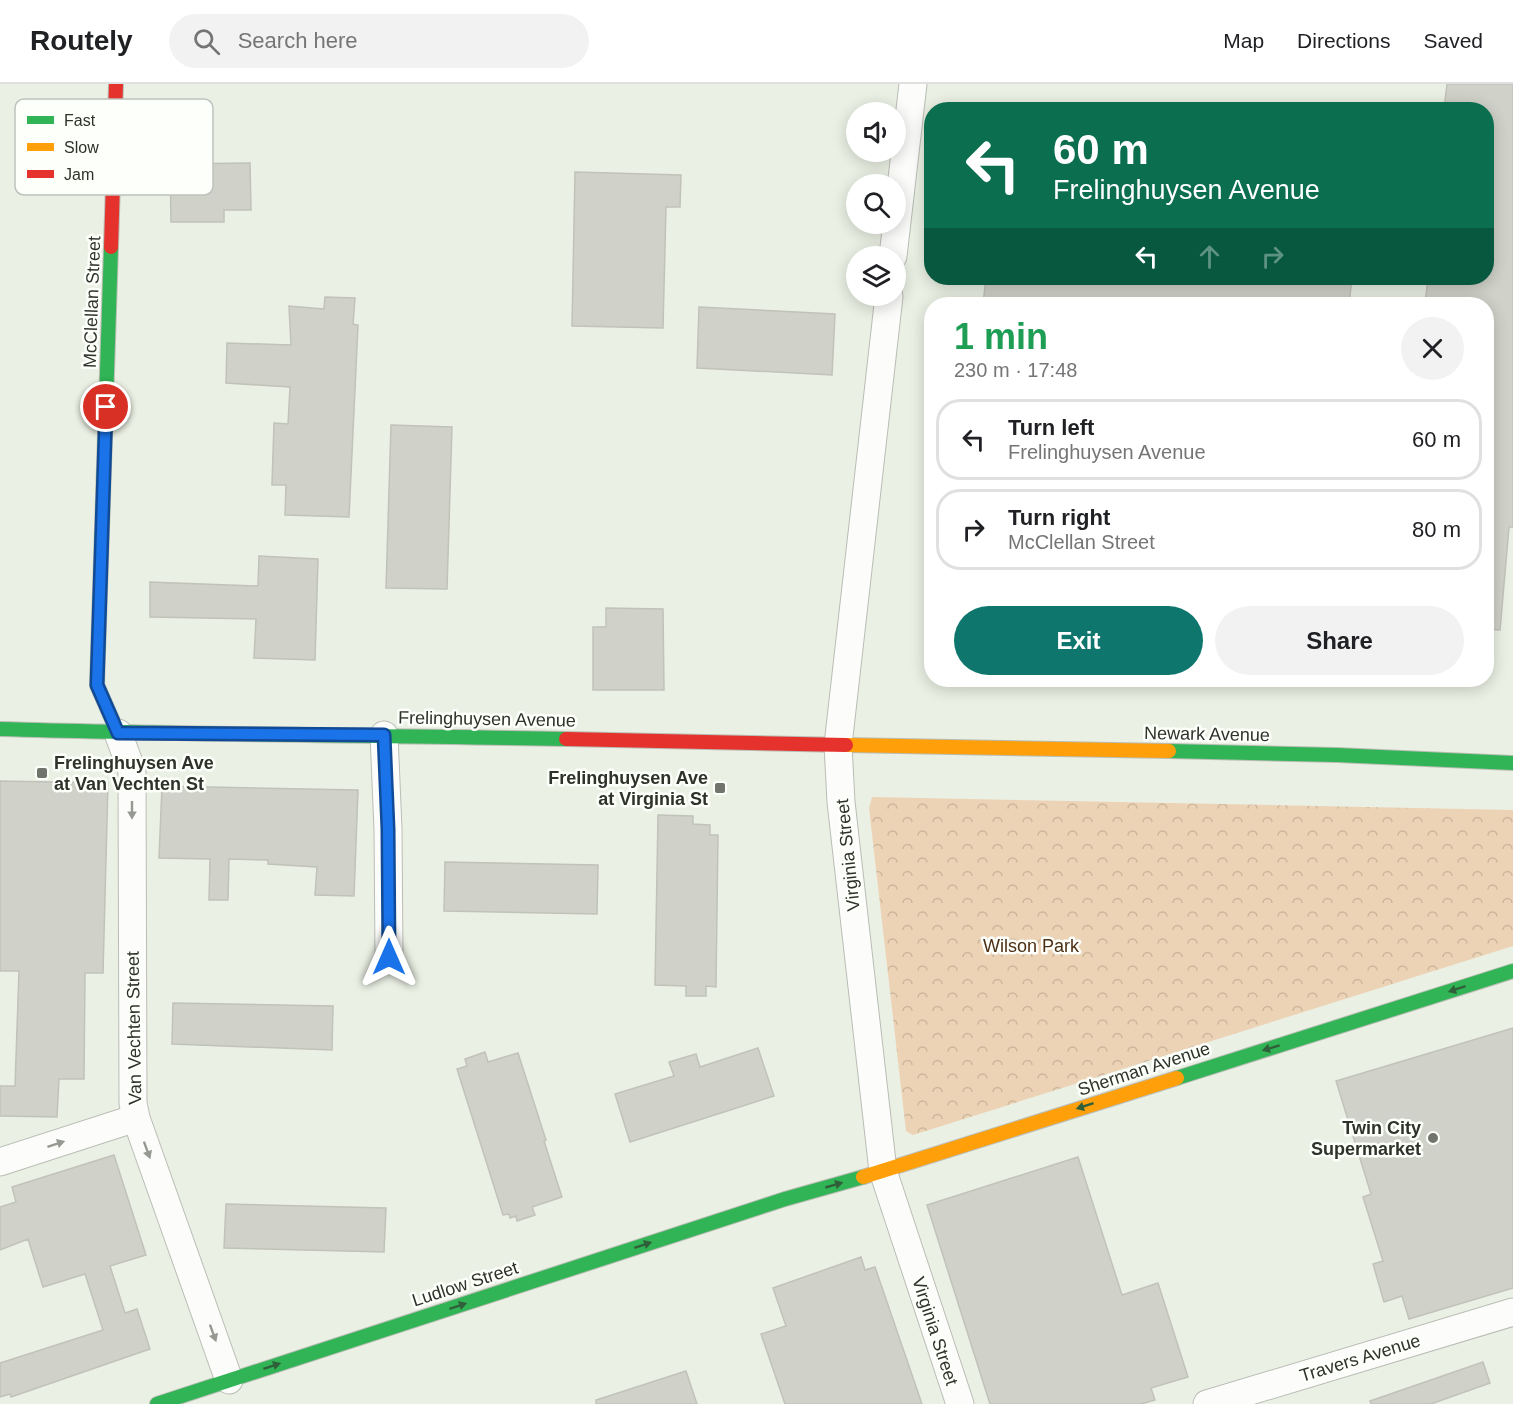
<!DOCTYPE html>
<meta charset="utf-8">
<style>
body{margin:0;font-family:Arial,sans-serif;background:#f2f2f2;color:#202124;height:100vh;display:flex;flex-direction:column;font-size:22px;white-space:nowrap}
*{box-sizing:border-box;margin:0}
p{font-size:20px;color:#757577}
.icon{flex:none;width:33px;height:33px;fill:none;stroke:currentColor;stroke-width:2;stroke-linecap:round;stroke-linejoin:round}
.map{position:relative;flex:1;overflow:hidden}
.sheet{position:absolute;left:924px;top:213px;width:570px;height:390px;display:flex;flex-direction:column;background:#fff;border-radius:24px;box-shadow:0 3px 15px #0003}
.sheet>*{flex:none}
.banner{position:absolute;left:924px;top:18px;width:570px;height:183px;border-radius:24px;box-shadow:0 3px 15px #0003;background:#0b6e4f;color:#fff;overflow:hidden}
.tools{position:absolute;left:846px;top:18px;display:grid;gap:12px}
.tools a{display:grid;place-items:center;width:60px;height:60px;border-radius:50%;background:#fff;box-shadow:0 3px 15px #0003;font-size:30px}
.pin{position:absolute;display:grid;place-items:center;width:51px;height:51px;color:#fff;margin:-26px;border:3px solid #fff;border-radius:50%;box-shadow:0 2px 6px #0007}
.me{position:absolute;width:66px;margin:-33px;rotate:0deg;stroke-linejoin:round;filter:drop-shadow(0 0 4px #0008)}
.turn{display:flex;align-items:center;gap:21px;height:126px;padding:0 30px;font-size:27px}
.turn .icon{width:78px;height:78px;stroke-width:2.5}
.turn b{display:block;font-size:42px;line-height:51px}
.lanes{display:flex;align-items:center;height:57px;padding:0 30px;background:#0003;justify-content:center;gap:30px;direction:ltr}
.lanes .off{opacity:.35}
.round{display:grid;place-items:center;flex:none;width:63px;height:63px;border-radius:32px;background:#f2f2f2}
.summary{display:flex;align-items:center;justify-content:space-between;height:102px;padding:0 30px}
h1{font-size:36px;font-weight:700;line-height:45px;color:#1e9e55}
.primary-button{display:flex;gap:12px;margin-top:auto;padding:12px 30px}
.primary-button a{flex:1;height:69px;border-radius:36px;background:#0f766e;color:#fff;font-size:24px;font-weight:700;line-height:69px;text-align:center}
.primary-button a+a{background:#f2f2f2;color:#202124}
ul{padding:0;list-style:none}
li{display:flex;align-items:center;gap:18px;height:81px;margin:0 12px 9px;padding:0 18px;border:3px solid #e0e0e0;border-radius:24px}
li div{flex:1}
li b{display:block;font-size:22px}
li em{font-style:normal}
header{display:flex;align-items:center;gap:36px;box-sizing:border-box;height:84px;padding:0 30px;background:#fff;border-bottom:2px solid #e0e0e0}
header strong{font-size:28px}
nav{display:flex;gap:33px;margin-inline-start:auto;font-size:21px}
.search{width:420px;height:54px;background:#f2f2f2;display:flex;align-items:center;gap:15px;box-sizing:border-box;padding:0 21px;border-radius:33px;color:#757577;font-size:22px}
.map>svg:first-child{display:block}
.park{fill:url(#park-crowns)}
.building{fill:#d0d1c8;stroke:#c1c2b9;stroke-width:1.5}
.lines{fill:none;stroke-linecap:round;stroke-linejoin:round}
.street-casing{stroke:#babdb5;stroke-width:29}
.fast-casing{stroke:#babdb5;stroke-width:16}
.slow-casing{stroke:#babdb5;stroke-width:16}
.jam-casing{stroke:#babdb5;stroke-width:16}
.street{stroke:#fcfdfb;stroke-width:27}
.fast{stroke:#30b455;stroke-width:14}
.slow{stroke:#ff9f0a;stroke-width:14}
.jam{stroke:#e5322d;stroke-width:14}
.oneway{fill:#969892}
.oneway2{fill:#2f6039}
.route-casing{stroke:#114b97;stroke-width:15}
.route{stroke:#1a73e8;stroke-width:10}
.poi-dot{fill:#71746b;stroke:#fdfffb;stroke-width:2}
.labels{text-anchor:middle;stroke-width:5;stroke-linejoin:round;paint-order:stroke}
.street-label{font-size:18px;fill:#2f322a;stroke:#fdfffb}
.poi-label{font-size:18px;font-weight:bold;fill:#2f322a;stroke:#fdfffb;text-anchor:end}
.park-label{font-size:18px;fill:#4c2f14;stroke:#fdfffb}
.key{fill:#fdfffb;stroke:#bfc2bc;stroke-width:1.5}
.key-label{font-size:16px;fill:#2f322a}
</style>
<header>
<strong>Routely</strong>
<div class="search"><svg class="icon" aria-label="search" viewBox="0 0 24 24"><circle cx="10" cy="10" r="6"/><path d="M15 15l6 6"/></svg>Search here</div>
<nav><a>Map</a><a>Directions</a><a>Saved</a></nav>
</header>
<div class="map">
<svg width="1513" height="1320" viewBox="0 0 1513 1320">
<defs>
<pattern id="park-crowns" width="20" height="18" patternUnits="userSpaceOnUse" patternTransform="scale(1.5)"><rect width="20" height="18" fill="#edd3b5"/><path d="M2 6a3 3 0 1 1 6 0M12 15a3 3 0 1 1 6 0" fill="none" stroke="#ccb69c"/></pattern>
</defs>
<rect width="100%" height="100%" fill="#ebf0e4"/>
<path class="park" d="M872,713L1513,726V862L913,1051L906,1047L869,724Z"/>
<path class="building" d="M1447,0H1513V443H1509L1500,546L1486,545V220H1425L1428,194H1486V26H1444Z
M250,79L251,126H224V138H171L170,80Z
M575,88L681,91L680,123H666L663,244L572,242Z
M986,194H1352L1349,220H983Z
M325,213L355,214L353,240L358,241L349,433L285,431L286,401H272L274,339L288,340L290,303L226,299L227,259L291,261L289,222L324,225Z
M699,223L835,230L832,291L697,284Z
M391,341L452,343L447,505L386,504Z
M259,472L318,475L315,576L254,574L256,535L150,533V498L258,502Z
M606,524L663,525L664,606H593V543H606Z
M0,697L108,699L103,889H85L84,995H59L57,1033L0,1032V1002H15L19,887H0Z
M162,702L358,706L354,812L315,811L317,783L268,780V776L229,775L228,816H209L210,775L159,774Z
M658,731L693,732V740L710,741V751H718L716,903L706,902V912H686V902L655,901Z
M445,778L598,781L597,830L444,827Z
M173,919L333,922L332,966L172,960Z
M1513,944V1204L1409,1235L1402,1212L1384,1218L1373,1180L1383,1177L1363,1113L1371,1110L1336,997Z
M758,964L774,1012L630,1058L615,1010L674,992L669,978L696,970L700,983Z
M485,968L488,978L518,969L546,1056L544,1057L562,1113L532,1123L535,1131L517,1137L516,1132L510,1134L509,1130L503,1131L457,985L467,982L465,975Z
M114,1071L146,1171L110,1182L125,1229L137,1225L150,1265L11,1313L10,1310L0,1313V1279L103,1246L85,1190L43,1203L28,1155L0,1166V1123L16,1118L12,1103Z
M1078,1073L1122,1211L1158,1199L1188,1293L1151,1304L1155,1316L1141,1320H990L927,1121Z
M226,1120L386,1124L384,1168L224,1164Z
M861,1173L865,1186L875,1183L922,1320H785L761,1250L786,1242L773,1204Z
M1483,1278L1490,1299L1431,1320H1371L1370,1317Z
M686,1287L697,1320H596V1316Z"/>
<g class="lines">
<g class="street-casing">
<path id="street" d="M893,172L913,0
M889,212L838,661L841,718L883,1087L960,1320
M118,649L132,687L133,1019L136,1034L229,1296
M384,651L388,745L389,873
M0,1078L136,1034
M1207,1320L1513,1228"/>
</g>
<g class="fast-casing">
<path id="fast" d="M111,163L97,601L118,649
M0,645C189,651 377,651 566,655
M1169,667L1337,671L1513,679
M1177,994L1513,887
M157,1320L785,1115L863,1093"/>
</g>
<g class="slow-casing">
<path id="slow" d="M846,661L1169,667
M863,1093L1177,994"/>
</g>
<g class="jam-casing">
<path id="jam" d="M111,163L116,0
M566,655L846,661"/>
</g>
<use href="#street" class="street"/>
<use href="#fast" class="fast"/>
<use href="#slow" class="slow"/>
<use href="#jam" class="jam"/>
</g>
<defs><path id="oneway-solid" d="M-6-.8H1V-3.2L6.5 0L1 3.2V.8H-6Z" transform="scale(1.5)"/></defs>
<g class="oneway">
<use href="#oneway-solid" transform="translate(132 726) rotate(90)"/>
<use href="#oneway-solid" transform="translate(56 1060) rotate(-18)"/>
<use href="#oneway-solid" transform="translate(147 1066) rotate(70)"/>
<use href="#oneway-solid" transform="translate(213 1249) rotate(70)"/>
</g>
<g class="oneway2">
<use href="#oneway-solid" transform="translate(1457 905) rotate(162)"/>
<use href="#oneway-solid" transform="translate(1271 964) rotate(163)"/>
<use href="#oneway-solid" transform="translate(1085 1022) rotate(162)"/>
<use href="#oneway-solid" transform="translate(834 1101) rotate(-16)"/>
<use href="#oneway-solid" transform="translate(643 1161) rotate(-18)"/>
<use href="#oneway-solid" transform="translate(458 1222) rotate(-18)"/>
<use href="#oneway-solid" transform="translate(272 1282) rotate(-18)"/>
</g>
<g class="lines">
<g class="route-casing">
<path id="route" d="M106,323L97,601L118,649L384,651L388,745L389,873"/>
</g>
<use href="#route" class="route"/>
</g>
<g class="poi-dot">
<rect x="36" y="683" width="12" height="12" rx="3"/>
<rect x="714" y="698" width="12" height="12" rx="3"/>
<circle cx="1433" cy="1054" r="6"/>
</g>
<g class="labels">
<g class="street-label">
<text transform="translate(92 218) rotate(-88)" y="6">McClellan Street</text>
<text transform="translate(487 635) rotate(1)" y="6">Frelinghuysen Avenue</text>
<text transform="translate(1207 650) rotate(1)" y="6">Newark Avenue</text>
<text transform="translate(848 771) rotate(-96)" y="6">Virginia Street</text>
<text transform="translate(134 944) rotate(-91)" y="6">Van Vechten Street</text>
<text transform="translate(1144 985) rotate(-18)" y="6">Sherman Avenue</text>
<text transform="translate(465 1200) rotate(-18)" y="6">Ludlow Street</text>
<text transform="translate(935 1247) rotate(72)" y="6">Virginia Street</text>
<text transform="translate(1360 1274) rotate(-17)" y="6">Travers Avenue</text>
</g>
<g class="poi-label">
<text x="54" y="685" text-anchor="start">Frelinghuysen Ave<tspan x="54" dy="21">at Van Vechten St</tspan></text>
<text x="708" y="700">Frelinghuysen Ave<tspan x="708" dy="21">at Virginia St</tspan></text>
<text x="1421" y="1050">Twin City<tspan x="1421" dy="21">Supermarket</tspan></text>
</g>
<g class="park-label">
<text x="1031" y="868">Wilson Park</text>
</g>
</g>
<rect x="15" y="15" width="198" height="96" rx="9" class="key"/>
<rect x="27" y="32" width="27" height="8" fill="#30b455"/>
<rect x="27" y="59" width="27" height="8" fill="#ff9f0a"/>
<rect x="27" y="86" width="27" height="8" fill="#e5322d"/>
<g class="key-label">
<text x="64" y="42">Fast</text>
<text x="64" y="69">Slow</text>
<text x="64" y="96">Jam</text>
</g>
</svg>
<div class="tools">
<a><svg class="icon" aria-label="sound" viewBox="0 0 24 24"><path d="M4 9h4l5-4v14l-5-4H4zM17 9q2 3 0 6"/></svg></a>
<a><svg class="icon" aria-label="search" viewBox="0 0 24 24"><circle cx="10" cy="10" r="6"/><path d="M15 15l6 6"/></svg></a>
<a><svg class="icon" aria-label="layers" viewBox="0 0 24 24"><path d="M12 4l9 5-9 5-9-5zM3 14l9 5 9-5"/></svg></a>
</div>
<div class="pin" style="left:106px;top:323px;background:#d93025"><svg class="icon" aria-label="arrive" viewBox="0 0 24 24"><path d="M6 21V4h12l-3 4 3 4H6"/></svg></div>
<svg class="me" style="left:389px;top:873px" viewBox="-20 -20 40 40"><path d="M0-17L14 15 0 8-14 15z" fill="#1a73e8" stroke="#fff" stroke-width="4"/></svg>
<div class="banner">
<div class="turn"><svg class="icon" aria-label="left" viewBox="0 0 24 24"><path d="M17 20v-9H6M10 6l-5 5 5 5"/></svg><div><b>60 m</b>Frelinghuysen Avenue</div></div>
<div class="lanes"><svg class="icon" aria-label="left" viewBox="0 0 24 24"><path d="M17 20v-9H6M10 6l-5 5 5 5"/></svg><svg class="icon off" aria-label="ahead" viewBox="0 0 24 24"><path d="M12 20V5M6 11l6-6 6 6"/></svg><svg class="icon off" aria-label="right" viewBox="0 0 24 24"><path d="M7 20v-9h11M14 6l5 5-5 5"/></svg></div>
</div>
<section class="sheet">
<div class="summary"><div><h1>1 min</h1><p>230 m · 17:48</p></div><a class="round"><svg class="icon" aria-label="close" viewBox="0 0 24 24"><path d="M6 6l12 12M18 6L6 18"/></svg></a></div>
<ul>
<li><svg class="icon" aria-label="left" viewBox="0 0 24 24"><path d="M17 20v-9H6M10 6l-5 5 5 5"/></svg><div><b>Turn left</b><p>Frelinghuysen Avenue</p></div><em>60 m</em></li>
<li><svg class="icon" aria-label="right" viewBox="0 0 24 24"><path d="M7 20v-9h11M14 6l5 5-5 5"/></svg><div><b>Turn right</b><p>McClellan Street</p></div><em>80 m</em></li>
</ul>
<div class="primary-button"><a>Exit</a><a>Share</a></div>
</section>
</div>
